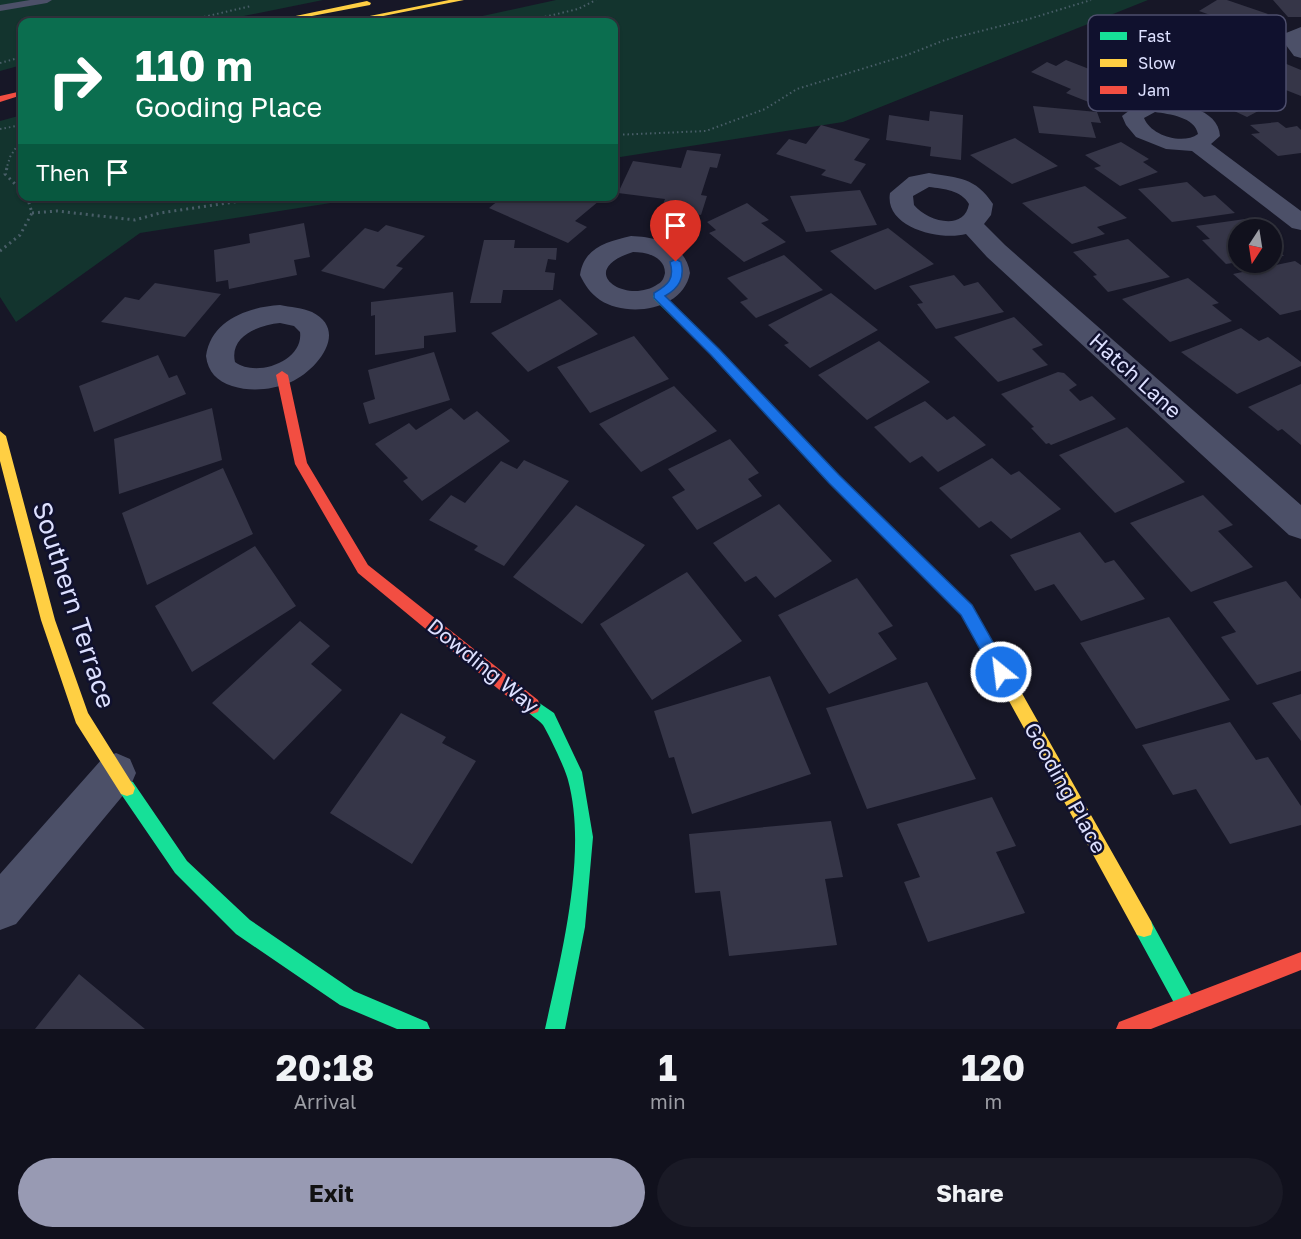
<!DOCTYPE html>
<style>
body{margin:0;font-family:"Golos Text",sans-serif;background:#1a1a26;color:#f1f3f6;height:100vh;display:flex;flex-direction:column;font-size:22px;white-space:nowrap}
*{box-sizing:border-box;margin:0}
p{font-size:20px;color:#9c9da4}
.icon{flex:none;width:33px;height:33px;fill:none;stroke:currentColor;stroke-width:2;stroke-linecap:round;stroke-linejoin:round}
.map{position:relative;height:1029px;overflow:hidden}
.panel{display:flex;flex-direction:column;background:#11111d;flex:1}
.panel>*{flex:none}
.banner{position:absolute;left:18px;top:18px;width:600px;height:183px;border-radius:12px;box-shadow:0 2px 4px #0004,0 0 0 2px #30313b;background:#0b6e4f;color:#fff;overflow:hidden}
.needle{width:39px;rotate:192deg}
.controls{position:absolute;left:1228px;top:219px;display:grid;gap:12px}
.controls a{display:grid;place-items:center;width:54px;height:54px;border-radius:50%;background:#11111d;box-shadow:0 2px 4px #0004,0 0 0 2px #30313b;font-size:30px}
.pin{position:absolute;display:grid;place-items:center;width:51px;height:51px;color:#fff;margin:-62px -26px;border-radius:50% 50% 50% 0;rotate:-45deg;box-shadow:0 0 6px #0007}
.pin .icon{rotate:45deg}
.me{position:absolute;width:66px;margin:-33px;rotate:331deg;stroke-linejoin:round;filter:drop-shadow(0 0 4px #0008)}
.turn{display:flex;align-items:center;gap:21px;height:126px;padding:0 18px;font-size:27px}
.turn .icon{width:78px;height:78px;stroke-width:2.5}
.turn b{display:block;font-size:42px;line-height:51px}
.then{display:flex;align-items:center;height:57px;padding:0 18px;background:#0003;gap:12px;font-size:22px}
.eta{display:flex;justify-content:space-evenly;align-items:center;height:102px;text-align:center}
.eta b{font-size:36px;font-weight:700;line-height:42px}
.cta{display:flex;gap:12px;margin-top:auto;padding:12px 18px}
.cta a{flex:1;height:69px;border-radius:36px;background:#989ab3;color:#111;font-size:24px;font-weight:700;line-height:69px;text-align:center}
.cta a+a{background:#1a1a26;color:#f1f3f6}
.map>svg:first-child{display:block}
.green{fill:#13342e}
.building{fill:#363648}
.lines{fill:none;stroke-linecap:round;stroke-linejoin:round}
.path-far1{stroke:#495e68;stroke-width:2;stroke-dasharray:1.5 3;stroke-linecap:butt}
.path{stroke:#495e68;stroke-width:3;stroke-dasharray:2 4;stroke-linecap:butt}
.lane{fill:#4c5068;fill-rule:evenodd}
.street{fill:#4c5068;fill-rule:evenodd}
.fast{fill:#16e098;fill-rule:evenodd}
.slow{fill:#ffcf43;fill-rule:evenodd}
.jam{fill:#f24e42;fill-rule:evenodd}
.route{fill:#1a73e8;stroke:#114b97;stroke-width:1.5}
.labels{text-anchor:middle;stroke-width:5;stroke-linejoin:round;paint-order:stroke}
.street-label{font-size:21px;fill:#dde0ff;stroke:#10112e}
.near-street-label{font-size:26px;fill:#dde0ff;stroke:#10112e}
.key{fill:#10112e;stroke:#4e4f6d;stroke-width:1.5}
.key-label{font-size:16px;fill:#dde0ff}
</style>
<div class="map">
<svg width="1301" height="1029" viewBox="0 0 1301 1029">
<rect width="100%" height="100%" fill="#171727"/>
<path class="green" d="M0,0H323L214,22H22V65L0,71Z
M556,0H1148L843,122L614,158V22H455Z
M22,115V196L369,197L140,233L16,322L0,297V121Z"/>
<path class="building" d="M1217,0H1227L1268,14L1257,21L1261,22L1250,29L1199,11Z
M1273,0H1301V17H1288Z
M1066,60L1115,79L1101,89L1107,92L1091,103L1066,93L1071,89L1031,72L1047,62L1056,66Z
M1284,63L1301,70V96L1258,79Z
M1232,79L1279,100L1247,117L1200,95Z
M1033,106L1097,112L1101,123L1091,122L1096,138L1039,133Z
M930,111L963,115L961,160L930,156L931,147L886,140L889,115L929,121Z
M1278,122L1286,128L1297,126L1301,130V153L1278,156L1251,134L1260,133L1250,125Z
M821,125L870,139L854,160L866,164L851,184L821,175L826,170L776,154L789,139L806,144Z
M1015,138L1058,166L1012,184L970,155Z
M1121,142L1149,159L1143,162L1158,172L1120,186L1094,168L1101,166L1085,155Z
M687,150L721,154L717,168L710,167L701,195L707,196L701,215L661,209L665,199L618,193L633,161L681,168Z
M1187,182L1204,197L1215,195L1235,213L1172,222L1138,189Z
M1085,186L1127,218L1097,227L1105,234L1072,244L1022,203Z
M860,190L877,225L806,232L790,196Z
M504,196L515,200L519,196H605L575,221L587,227L568,243L489,208Z
M747,203L769,220L761,223L786,242L744,262L709,233L716,230L707,222Z
M1245,219L1256,230H1239V262L1226,264L1202,240L1210,239L1196,226Z
M304,223L310,257L294,260L297,275L229,289L228,280L216,282L214,250L250,243L249,234Z
M386,225L425,236L396,266L403,268L384,289L321,271L365,228L378,232Z
M888,228L934,264L875,290L830,251Z
M1128,239L1170,277L1108,292L1093,276L1097,275L1073,252Z
M484,240H515L514,248H557L556,260L548,259L545,272L555,273L553,290H503L501,303H470Z
M1272,244L1284,256L1272,257Z
M784,255L823,290L756,318L740,302L748,299L727,278Z
M1295,261L1301,265V310L1280,315L1233,274Z
M954,275L964,286L978,282L1004,312L936,329L917,304L923,303L909,286Z
M1188,278L1219,303L1212,305L1232,321L1170,342L1122,299Z
M155,283L221,294L185,337L101,322L125,297L139,300Z
M453,292L456,332L424,336V348L375,355V315L371,316V302Z
M831,293L878,330L810,368L784,345L789,343L768,325Z
M560,299L598,334L528,372L491,333Z
M1014,317L1043,345L1032,349L1048,365L998,382L954,337Z
M1241,328L1259,341L1268,337L1301,362V366L1237,394L1181,352Z
M634,336L669,379L590,413L557,367Z
M879,341L930,382L867,420L818,375Z
M434,352L450,400L369,424L363,403L375,399L368,370Z
M158,355L169,378L177,375L186,394L94,432L79,386Z
M1058,372L1064,373L1077,385L1069,390L1080,401L1092,396L1116,419L1051,445L1049,443L1046,444L1031,428L1034,427L1001,394Z
M1301,384V445L1282,429L1278,431L1248,407Z
M674,386L717,431L641,472L599,424Z
M925,401L947,420L954,416L986,445L938,472L922,456L910,463L874,427Z
M212,408L222,460L119,494L114,439Z
M451,408L464,420L477,411L510,441L422,501L403,481L408,478L375,444L409,423L416,430Z
M1127,427L1185,482L1115,513L1059,455Z
M730,439L759,473L748,479L762,496L697,530L672,497L685,490L668,469Z
M992,458L1011,475L1019,471L1061,509L1011,539L991,521L979,528L939,488Z
M524,460L569,481L504,566L474,550L478,546L429,520L451,495L465,503L501,461L517,469Z
M223,468L253,534L147,585L122,513Z
M1203,495L1233,525L1218,531L1253,567L1191,592L1130,523Z
M779,504L832,561L775,598L756,576L745,582L713,543Z
M576,505L645,545L582,624L513,577Z
M1080,532L1105,563L1114,560L1145,599L1081,621L1054,584L1035,591L1010,555Z
M255,546L296,606L192,672L155,606Z
M687,572L742,641L652,700L600,624Z
M857,578L893,626L878,633L897,659L829,694L778,615Z
M1286,581L1301,599V671L1257,685L1221,637L1236,632L1213,602Z
M1169,617L1230,700L1136,729L1080,643Z
M300,621L330,646L311,664L342,690L274,760L212,703Z
M770,676L811,774L692,814L674,757L669,758L654,711Z
M927,682L976,779L867,809L826,708Z
M1301,694V741L1272,703Z
M401,713L446,737L442,743L476,761L412,864L330,813Z
M1230,722L1256,760L1268,757L1301,806V825L1230,844L1196,789L1173,795L1142,745Z
M992,797L1016,846L996,852L1025,913L928,942L904,882L920,877L897,824Z
M831,821L843,877L825,879L837,945L729,956L720,891L695,893L689,834Z
M79,974L145,1029H35Z"/>
<g class="lines">
<path class="path-far1" d="M182,22L251,6
M523,22L578,9L596,0
M0,63L22,57
M0,129L22,125
M614,135L706,131L765,109L797,89L907,55L945,40L1029,19L1091,0
M6,170L10,157L22,138"/>
<path class="path" d="M7,168L5,174L22,191
M32,213L57,211L135,220L160,213L275,196
M0,251L20,235L32,213L27,196"/>
<path class="lane" d="M30,0H52L47,3L0,11V5Z"/>
<path class="street" d="M1301,27V58L1294,56L1283,41L1286,33Z
M1155,100C1176,102 1219,108 1220,136L1211,144L1301,211V230L1292,228L1192,151L1166,149L1136,137L1126,125L1122,116L1138,104ZM1155,112C1169,114 1195,117 1198,134C1183,145 1151,136 1144,118Z
M929,173C959,178 975,177 993,204L991,215L984,224L1005,245L1301,505V539L1289,535L987,257L966,234C941,241 884,228 890,193L909,177ZM929,187C944,189 961,190 969,204C964,232 927,221 914,205L913,196Z
M631,236C656,237 686,244 690,273C683,311 627,318 600,300C590,293 585,285 580,275C584,247 607,242 631,236ZM633,252C645,252 665,256 665,273C664,278 662,282 658,284C627,306 573,271 633,252Z
M280,305C290,307 303,308 312,312C350,331 316,371 291,382C272,390 251,392 232,386C217,381 208,372 206,356C211,320 248,307 280,305ZM280,323L294,326L300,332C304,361 256,378 235,362C229,336 259,325 280,323Z
M116,753L130,759L136,773L130,787L16,924L0,930V874L102,759Z"/>
<path class="fast" d="M658,292L662,293L719,349L839,475L933,568L935,572L933,576L928,578L923,576L829,483L711,355L654,299L653,296Z
M532,698L554,713L582,772L593,837L585,927L565,1029H545C561,956 588,853 568,780C565,768 549,735 543,725C537,718 528,715 524,706L526,700Z
M127,780L133,782L187,861L250,920L354,991L427,1022L430,1029H397L340,1005L236,934L175,873L121,794L119,788L121,782Z
M1144,919L1151,921L1193,998L1196,1005L1193,1012L1186,1015L1179,1012L1137,935L1135,928L1137,921Z"/>
<path class="slow" d="M449,0H464L353,22H340Z
M367,1L371,3L370,5L280,22H267Z
M0,431L6,436L55,620L88,713L135,788L133,794L127,796L121,794L76,723L41,620L0,461Z
M928,566L933,568L972,605L1151,921L1153,928L1151,935L1144,937L1137,935L962,615L923,576L921,572L923,568Z"/>
<path class="jam" d="M22,91V95L0,102V96Z
M282,371L288,375L307,463L368,565L538,700L540,706L538,712L532,714L526,712L358,573L295,464L276,375Z
M1301,952V970L1151,1029H1116L1119,1022Z"/>
</g>
<path class="route" d="M676,259L681,262C685,278 679,288 665,296L719,349L839,475L972,605L1007,667L1009,672L1007,678L1001,680L996,678L961,615L829,483L711,355L654,298V293C668,285 675,279 670,262Z"/>
<g class="labels">
<g class="street-label">
<text transform="translate(1135 376) rotate(42)" y="7">Hatch Lane</text>
<text transform="translate(483 666) rotate(39)" y="7">Dowding Way</text>
<text transform="translate(1065 788) rotate(61)" y="7">Gooding Place</text>
</g>
<g class="near-street-label">
<text transform="translate(74 605) rotate(72)" y="9">Southern Terrace</text>
</g>
</g>
<rect x="1088" y="15" width="198" height="96" rx="9" class="key"/>
<rect x="1100" y="32" width="27" height="8" fill="#16e098"/>
<rect x="1100" y="59" width="27" height="8" fill="#ffcf43"/>
<rect x="1100" y="86" width="27" height="8" fill="#f24e42"/>
<g class="key-label">
<text x="1138" y="42">Fast</text>
<text x="1138" y="69">Slow</text>
<text x="1138" y="96">Jam</text>
</g>
</svg>
<div class="controls">
<a><svg class="needle" viewBox="-14 -14 28 28"><path d="M0-13l5 13h-10z" fill="#e53935"/><path d="M0 13l5-13h-10z" fill="#9c9da4"/></svg></a>
</div>
<div class="pin" style="left:676px;top:262px;background:#d93025"><svg class="icon" aria-label="arrive" viewBox="0 0 24 24"><path d="M6 21V4h12l-3 4 3 4H6"/></svg></div>
<svg class="me" style="left:1001px;top:672px" viewBox="-20 -20 40 40"><circle r="17" fill="#1a73e8" stroke="#fff" stroke-width="3"/><path d="M0-11L8 9 0 5-8 9z" fill="#fff"/></svg>
<div class="banner">
<div class="turn"><svg class="icon" aria-label="right" viewBox="0 0 24 24"><path d="M7 20v-9h11M14 6l5 5-5 5"/></svg><div><b>110 m</b>Gooding Place</div></div>
<div class="then">Then<svg class="icon" aria-label="arrive" viewBox="0 0 24 24"><path d="M6 21V4h12l-3 4 3 4H6"/></svg></div>
</div>
</div>
<section class="panel">
<div class="eta">
<div><b>20:18</b><p>Arrival</p></div>
<div><b>1</b><p>min</p></div>
<div><b>120</b><p>m</p></div>
</div>
<div class="cta"><a>Exit</a><a>Share</a></div>
</section>
